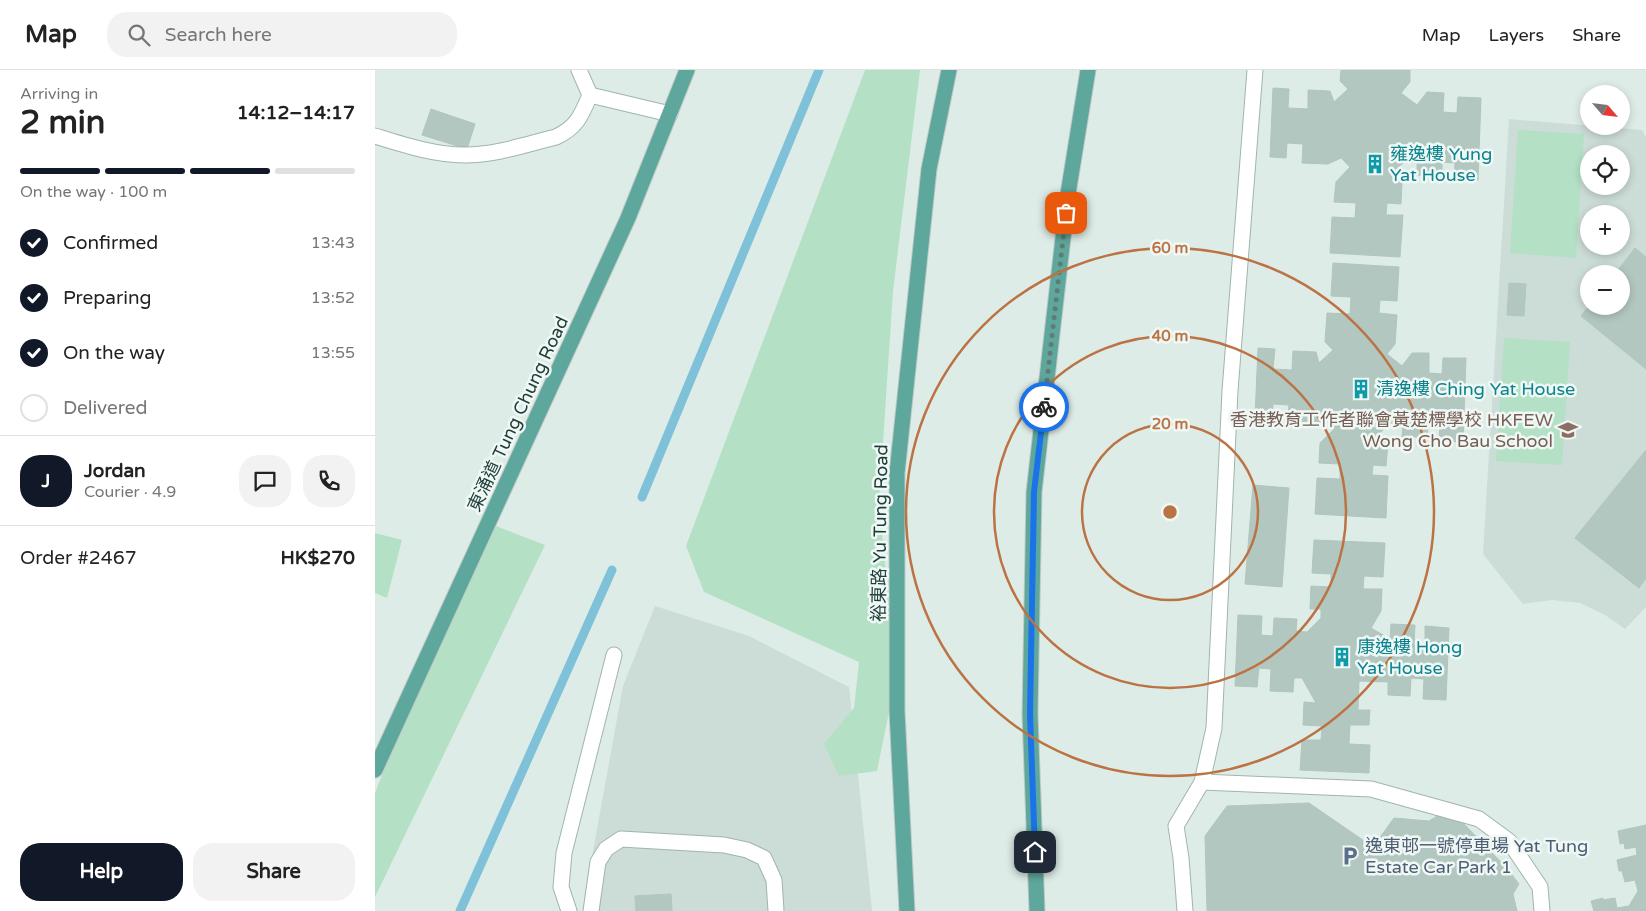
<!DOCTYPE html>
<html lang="en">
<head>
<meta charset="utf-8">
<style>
	body { margin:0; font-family:"Varela Round","Noto Sans TC",sans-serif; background:#f2f2f2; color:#222; height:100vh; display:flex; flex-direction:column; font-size:19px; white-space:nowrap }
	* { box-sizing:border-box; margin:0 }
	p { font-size:16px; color:#767676 }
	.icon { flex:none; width:28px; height:28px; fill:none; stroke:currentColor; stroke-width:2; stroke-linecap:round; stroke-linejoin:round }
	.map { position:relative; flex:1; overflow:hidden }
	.sheet { display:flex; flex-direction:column; background:#fff; width:375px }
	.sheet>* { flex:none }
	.needle { width:32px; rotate:118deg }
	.buttons { position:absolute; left:1205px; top:15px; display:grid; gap:10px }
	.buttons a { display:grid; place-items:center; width:50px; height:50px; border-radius:50%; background:#fff; box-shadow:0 2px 8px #0003; font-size:25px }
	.pin { position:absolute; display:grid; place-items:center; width:42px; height:42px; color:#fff; margin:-21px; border-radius:10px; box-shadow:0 2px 8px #0006 }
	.courier { position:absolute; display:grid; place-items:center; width:50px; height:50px; margin:-25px; border:4px solid #1a73e8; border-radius:50%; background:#fff; color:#222; box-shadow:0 1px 6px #0007 }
	.head em { font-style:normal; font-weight:700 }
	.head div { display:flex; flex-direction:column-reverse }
	.head { display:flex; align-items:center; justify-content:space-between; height:85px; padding:0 20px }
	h1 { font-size:32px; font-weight:700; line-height:38px }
	.bar { display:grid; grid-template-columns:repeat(4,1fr); gap:8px 5px; align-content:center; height:60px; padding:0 20px }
	.bar i { height:6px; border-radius:4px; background:#e0e0e0 }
	.bar .selected { background:#111827 }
	.bar p { grid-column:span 4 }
	.line { display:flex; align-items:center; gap:12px; padding:0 20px; border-top:1px solid #e0e0e0 }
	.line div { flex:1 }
	.round { display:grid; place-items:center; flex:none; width:52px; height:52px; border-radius:20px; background:#f2f2f2 }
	ol { padding:0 20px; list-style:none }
	li { display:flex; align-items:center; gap:15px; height:55px }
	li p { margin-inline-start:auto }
	li .icon { padding:5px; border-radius:50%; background:#111827; color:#fff; stroke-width:4 }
	li:last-child { color:#767676 }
	li i { width:28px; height:28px; border:2px solid #e0e0e0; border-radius:50% }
	.action { display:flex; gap:10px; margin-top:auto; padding:10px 20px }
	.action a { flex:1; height:58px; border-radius:20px; background:#111827; color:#fff; font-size:20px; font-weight:700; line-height:58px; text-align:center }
	.action a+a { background:#f2f2f2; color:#222 }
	header { display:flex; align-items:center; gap:30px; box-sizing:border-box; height:70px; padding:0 25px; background:#fff; border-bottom:1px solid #e0e0e0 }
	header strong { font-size:24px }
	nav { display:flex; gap:28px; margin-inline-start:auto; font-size:18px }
	.search { width:350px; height:45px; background:#f2f2f2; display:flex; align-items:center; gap:12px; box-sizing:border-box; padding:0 18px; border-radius:20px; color:#767676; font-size:19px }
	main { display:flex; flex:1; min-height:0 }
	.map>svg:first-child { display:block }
	.built { fill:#ccdcd6; fill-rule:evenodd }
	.green { fill:#b4e0c5 }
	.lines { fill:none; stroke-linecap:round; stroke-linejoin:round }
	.stream { stroke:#7fc1d8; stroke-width:9 }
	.building { fill:#b3c7c1; stroke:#b0c6bf }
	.minor-casing { stroke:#a1b4af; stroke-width:17 }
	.major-casing { stroke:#c0c9c7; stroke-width:17 }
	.minor { stroke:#fff; stroke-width:15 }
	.major { stroke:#5ea79c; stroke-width:15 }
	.done { stroke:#617a75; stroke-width:5; stroke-dasharray:0 9 }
	.route { stroke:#1a73e8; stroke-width:6 }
	.ring { fill:none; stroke:#bc7344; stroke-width:2.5 }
	.labels { text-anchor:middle; stroke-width:5; stroke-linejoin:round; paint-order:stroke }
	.culture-label { font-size:18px; fill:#0d838f; stroke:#eff8f5; text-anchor:start }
	.street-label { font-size:18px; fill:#1e3d38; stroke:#eff8f5 }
	.education-label { font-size:18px; fill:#785e54; stroke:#eff8f5; text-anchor:end }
	.service-label { font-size:18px; fill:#4e5e75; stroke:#eff8f5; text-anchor:start }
	.centre { fill:#bc7344; stroke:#eff8f5; stroke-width:2.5 }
	.ring-label { font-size:15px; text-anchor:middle; font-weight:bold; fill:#bc7344; stroke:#eff8f5; stroke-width:5; stroke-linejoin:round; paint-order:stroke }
</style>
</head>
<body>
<header>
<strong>Map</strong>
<div class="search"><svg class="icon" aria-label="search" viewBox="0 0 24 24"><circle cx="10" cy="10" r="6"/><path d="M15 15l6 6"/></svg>Search here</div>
<nav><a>Map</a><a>Layers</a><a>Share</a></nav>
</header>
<main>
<section class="sheet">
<div class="head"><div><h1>2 min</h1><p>Arriving in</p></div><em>14:12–14:17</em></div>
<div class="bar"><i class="selected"></i><i class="selected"></i><i class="selected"></i><i></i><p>On the way · 100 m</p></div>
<ol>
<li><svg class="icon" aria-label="check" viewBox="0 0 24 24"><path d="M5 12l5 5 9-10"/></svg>Confirmed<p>13:43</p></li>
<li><svg class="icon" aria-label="check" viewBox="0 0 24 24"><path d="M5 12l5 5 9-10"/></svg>Preparing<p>13:52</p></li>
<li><svg class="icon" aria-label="check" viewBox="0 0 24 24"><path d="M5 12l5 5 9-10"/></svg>On the way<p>13:55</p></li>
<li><i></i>Delivered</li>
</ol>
<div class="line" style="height:90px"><b class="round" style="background:#111827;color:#fff">J</b><div><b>Jordan</b><p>Courier · 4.9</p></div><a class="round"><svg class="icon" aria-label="chat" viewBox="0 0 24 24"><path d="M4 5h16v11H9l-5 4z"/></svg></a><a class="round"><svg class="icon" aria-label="phone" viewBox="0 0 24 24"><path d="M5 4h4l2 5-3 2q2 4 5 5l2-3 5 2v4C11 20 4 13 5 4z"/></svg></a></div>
<div class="line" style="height:65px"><div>Order #2467</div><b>HK$270</b></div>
<div class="action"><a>Help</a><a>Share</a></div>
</section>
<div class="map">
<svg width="1271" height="841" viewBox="0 0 1271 841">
	<rect width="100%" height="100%" fill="#deece7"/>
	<path class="built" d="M1134,49l133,11 4,7v470l-21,22 -20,-14 -25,-12 -28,-3 -29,4 -40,-50zM1214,84h32v32h-32zM1214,144h32v32h-32zM1214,204h32v32h-32z
		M280,536l94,30 100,51 23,224h-285l-2,-16 38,-209z"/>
	<path class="green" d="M490,0h55l-27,221 -14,212 10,101v108l-12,59 -38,5 -15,-32 30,-36 5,-46 -155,-70 -18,-46z
		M1143,60l66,4 -8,124 -66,-5z
		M1129,268l66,4 -8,123 -66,-4z
		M121,456l49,19 -170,352v-104l12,-31z
		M0,463l27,7 -15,58 -12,-5z"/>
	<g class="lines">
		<path class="stream" d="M267,427l177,-427
			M85,841l152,-341"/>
	</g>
	<path class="building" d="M966,0h69v12l-9,11 16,12 10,-13 17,1 -1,19 14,1 1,-16 23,1 -3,82h-24l1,-17 -13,-1v14l-25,-1v-12l-13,-1 -11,10 9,10 -1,22 -14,-1 -1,12h17l-3,42 -70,-4 2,-36 23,1 1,-15 -22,-1 2,-20 14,-15 -9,-9 -13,6 -26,-1 1,-19 -16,-1 -1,15 -16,-1 3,-69 16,1 -1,19 20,1v-19l22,1 4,11 14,-13 -8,-8z
		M56,39l44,15 -8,25 -45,-14z
		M1260,178l11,9v112l-65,-53 8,-10h32v-32h-6z
		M958,193l66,4 -2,34 -17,-1 -1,13 18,2 -2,29 -8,10 15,12 10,-13h17v20l13,1 1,-16h23l-3,84 -24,-1 1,-17h-12l-1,13h-25l1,-13 -13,-1 -11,11 9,9 -2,23 -13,-1 -1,10 16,1 -2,42 -71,-4 2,-36 23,1v-15l-21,-1 1,-20 15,-15 -9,-8 -12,6 -27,-2 2,-19 -16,-1 -1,15 -17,-1 3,-70 17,1 -2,20 19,1 1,-19 23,1 3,11 14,-13 -8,-8 2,-29 23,1 1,-17 -20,-1z
		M1134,213l17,1 -2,32 -17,-1z
		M1271,380v128l-7,10 -64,-50z
		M878,415l36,3 -7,99 -37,-3z
		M939,470l71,3 -2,34 -19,-1 -1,13h19l-1,22 -10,17 19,11 1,-15 24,1 -1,20h11v-19l24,2 -3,72 -23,-1 1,-20 -13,-1 -1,18 -22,-1v-13l-29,-1 -1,29h12l-1,15h-19l-1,19 21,1 -1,28 -69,-3 2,-30h19l1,-14 -19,-1 1,-23 12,1 -14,-25h-8l-1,14 -23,-1 1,-22 -12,-1 -2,19 -22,-1 3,-71 24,1 -1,19 12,1 1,-18 23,1 -1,12 11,1 14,-14v-9h-11l1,-23 20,1v-13l-19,-1z
		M934,733l64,44 21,-29 35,3 13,-8 18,7 45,46 14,18 -6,10 4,17h-310l-2,-75 22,-30z
		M1271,755v86h-52l-3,-10 12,-3v2l12,-2 2,10 12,-2 9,-15 -3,-11 -10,2 -3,-11h-3l-2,-11 20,-5 -1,-8 -11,2 -1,-6 -4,1 -2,-13z
		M296,824l1,17h-36l-1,-15z"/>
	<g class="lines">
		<defs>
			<path id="minor" d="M204,0l11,25 80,19
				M0,66c29,9 59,19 90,19 31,0 62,-11 91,-18 21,-10 25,-21 34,-42
				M827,712l169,7 108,30 30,22 31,46 2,24
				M194,841l-8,-24 3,-34 50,-198
				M216,841l7,-49 8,-13 15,-10 103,6 23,5 17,8 10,22 2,31
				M810,841l-4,-53 -5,-32 26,-44 12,-54 16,-337 25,-321"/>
			<path id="major" d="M0,700l253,-552 59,-148
				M532,841l-10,-200v-238l32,-304 20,-99
				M662,841l-7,-197 4,-222 34,-298 20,-124"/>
		</defs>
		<use href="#minor" class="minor-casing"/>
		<use href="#major" class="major-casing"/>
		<use href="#minor" class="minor"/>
		<use href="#major" class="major"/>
	</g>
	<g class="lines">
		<path class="done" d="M669,337l22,-194"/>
		<path class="route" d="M660,782l-5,-138 4,-222 10,-85"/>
	</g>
	<g class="ring">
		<circle cx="795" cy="442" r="88"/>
		<circle cx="795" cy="442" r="176"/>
		<circle cx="795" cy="442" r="264"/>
	</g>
	<defs>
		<symbol id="building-bare" viewBox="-9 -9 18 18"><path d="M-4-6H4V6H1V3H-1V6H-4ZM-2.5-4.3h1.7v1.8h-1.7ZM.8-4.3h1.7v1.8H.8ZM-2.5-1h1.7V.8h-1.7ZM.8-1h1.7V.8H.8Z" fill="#0f9aa8" stroke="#eff8f5" stroke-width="2.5" paint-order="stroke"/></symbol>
		<symbol id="school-bare" viewBox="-9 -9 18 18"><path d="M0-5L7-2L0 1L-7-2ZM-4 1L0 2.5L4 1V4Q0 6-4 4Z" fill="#8d6e63" stroke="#eff8f5" stroke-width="2.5" paint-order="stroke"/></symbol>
		<symbol id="parking-bare" viewBox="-9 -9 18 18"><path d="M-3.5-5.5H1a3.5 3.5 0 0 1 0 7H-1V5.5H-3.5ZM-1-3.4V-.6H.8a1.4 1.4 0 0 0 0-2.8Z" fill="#5c6f8a" stroke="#eff8f5" stroke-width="2.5" paint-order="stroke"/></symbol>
	</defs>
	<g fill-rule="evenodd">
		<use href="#building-bare" x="986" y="80" width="28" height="28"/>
		<use href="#building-bare" x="972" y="305" width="28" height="28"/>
		<use href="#school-bare" x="1179" y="346" width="28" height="28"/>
		<use href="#building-bare" x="953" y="573" width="28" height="28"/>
		<use href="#parking-bare" x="961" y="772" width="28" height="28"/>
	</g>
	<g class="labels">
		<g class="culture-label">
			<text x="1015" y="90">雍逸樓 Yung<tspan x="1015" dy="21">Yat House</tspan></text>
			<text x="1001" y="325">清逸樓 Ching Yat House</text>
			<text x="982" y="583">康逸樓 Hong<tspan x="982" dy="21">Yat House</tspan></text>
		</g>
		<g class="street-label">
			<text transform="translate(143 344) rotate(-65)" y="6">東涌道 Tung Chung Road</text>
			<text transform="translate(505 463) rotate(-89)" y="6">裕東路 Yu Tung Road</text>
		</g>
		<g class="education-label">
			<text x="1178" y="356">香港教育工作者聯會黃楚標學校 HKFEW<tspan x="1178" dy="21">Wong Cho Bau School</tspan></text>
		</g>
		<g class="service-label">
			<text x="990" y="782">逸東邨一號停車場 Yat Tung<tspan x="990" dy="21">Estate Car Park 1</tspan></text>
		</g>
	</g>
	<circle cx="795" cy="442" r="8" class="centre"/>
	<g class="ring-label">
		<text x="795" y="183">60 m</text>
		<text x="795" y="271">40 m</text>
		<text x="795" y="359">20 m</text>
	</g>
</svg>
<div class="buttons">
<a><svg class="needle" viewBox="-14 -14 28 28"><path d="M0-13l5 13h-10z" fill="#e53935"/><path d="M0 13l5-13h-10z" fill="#767676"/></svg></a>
<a><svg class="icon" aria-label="locate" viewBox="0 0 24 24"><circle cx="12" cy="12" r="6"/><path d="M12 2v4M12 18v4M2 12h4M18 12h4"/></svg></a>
<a>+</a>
<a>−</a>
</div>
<div class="pin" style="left:691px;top:143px;background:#ea580c"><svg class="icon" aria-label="bag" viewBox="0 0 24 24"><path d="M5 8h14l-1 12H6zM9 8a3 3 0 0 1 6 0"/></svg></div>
<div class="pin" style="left:660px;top:782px;background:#1f2937"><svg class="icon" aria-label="home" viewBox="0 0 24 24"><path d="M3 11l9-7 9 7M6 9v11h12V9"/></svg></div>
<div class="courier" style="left:669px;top:337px"><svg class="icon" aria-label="bike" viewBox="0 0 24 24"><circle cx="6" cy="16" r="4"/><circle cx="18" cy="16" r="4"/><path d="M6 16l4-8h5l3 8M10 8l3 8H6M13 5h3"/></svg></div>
</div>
</main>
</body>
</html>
